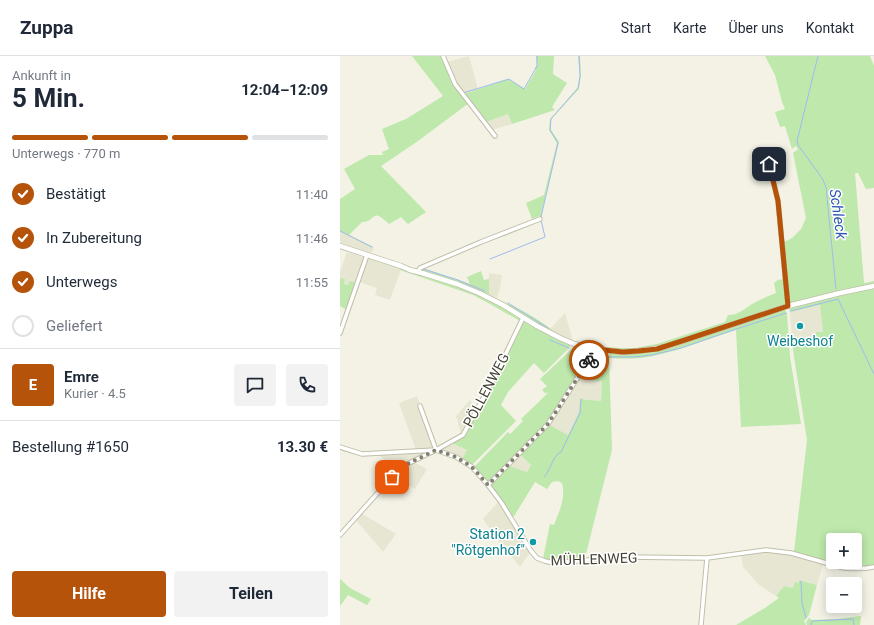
<!DOCTYPE html>
<html lang="de">
<head>
<meta charset="utf-8">
<style>
	body { margin:0; font-family:Roboto,sans-serif; background:#f2f2f3; color:#1f2937; height:100vh; display:flex; flex-direction:column; font-size:15px; white-space:nowrap }
	* { box-sizing:border-box; margin:0 }
	p { font-size:13px; color:#747a83 }
	.icon { flex:none; width:22px; height:22px; fill:none; stroke:currentColor; stroke-width:2; stroke-linecap:round; stroke-linejoin:round }
	.map { position:relative; flex:1; overflow:hidden }
	.sheet { display:flex; flex-direction:column; background:#fff; width:340px }
	.sheet>* { flex:none }
	.buttons { position:absolute; left:486px; top:477px; display:grid; gap:8px }
	.buttons a { display:grid; place-items:center; width:36px; height:36px; border-radius:4px; background:#fff; box-shadow:0 2px 10px #0003; font-size:20px }
	.pin { position:absolute; display:grid; place-items:center; width:34px; height:34px; color:#fff; margin:-17px; border-radius:8px; box-shadow:0 2px 6px #0006 }
	.courier { position:absolute; display:grid; place-items:center; width:40px; height:40px; margin:-20px; border:3px solid #b45309; border-radius:50%; background:#fff; color:#222; box-shadow:0 1px 5px #0007 }
	.overview em { font-style:normal; font-weight:700 }
	.overview div { display:flex; flex-direction:column-reverse }
	.overview { display:flex; align-items:center; justify-content:space-between; height:68px; padding:0 12px }
	h1 { font-size:26px; font-weight:700; line-height:30px }
	.bar { display:grid; grid-template-columns:repeat(4,1fr); gap:6px 4px; align-content:center; height:48px; padding:0 12px }
	.bar i { height:5px; border-radius:3px; background:#e0e1e3 }
	.bar .on { background:#b45309 }
	.bar p { grid-column:span 4 }
	.line { display:flex; align-items:center; gap:10px; padding:0 12px; border-top:1px solid #e0e1e3 }
	.line div { flex:1 }
	.round { display:grid; place-items:center; flex:none; width:42px; height:42px; border-radius:4px; background:#f2f2f3 }
	ol { padding:0 12px; list-style:none }
	li { display:flex; align-items:center; gap:12px; height:44px }
	li p { margin-inline-start:auto }
	li .icon { padding:4px; border-radius:50%; background:#b45309; color:#fff; stroke-width:4 }
	li:last-child { color:#747a83 }
	li i { width:22px; height:22px; border:2px solid #e0e1e3; border-radius:50% }
	.button { display:flex; gap:8px; margin-top:auto; padding:8px 12px }
	.button a { flex:1; height:46px; border-radius:4px; background:#b45309; color:#fff; font-size:16px; font-weight:700; line-height:46px; text-align:center }
	.button a+a { background:#f2f2f3; color:#1f2937 }
	header { display:flex; align-items:center; gap:24px; box-sizing:border-box; height:56px; padding:0 20px; background:#fff; border-bottom:1px solid #e0e1e3 }
	header strong { font-size:19px }
	nav { display:flex; gap:22px; margin-inline-start:auto; font-size:14px }
	main { display:flex; flex:1; min-height:0 }
	.map>svg:first-child { display:block }
	.residential { fill:#e7e6d3 }
	.green { fill:#bee8ac; fill-rule:evenodd }
	.lines { fill:none; stroke-linecap:round; stroke-linejoin:round }
	.stream { stroke:#9fbbf1; stroke-width:1 }
	.minor-casing { stroke:#c1bfaa; stroke-width:5.5 }
	.tertiary-casing { stroke:#c1bfaa; stroke-width:6 }
	.minor { stroke:#fff; stroke-width:3.5 }
	.tertiary { stroke:#fff; stroke-width:4.5 }
	.done { stroke:#828072; stroke-width:4; stroke-dasharray:0 7.2 }
	.route { stroke:#b45309; stroke-width:5 }
	.culture-dot { fill:#0f9aa8; stroke:#fff; stroke-width:1.5 }
	.labels { text-anchor:middle; stroke-width:3; stroke-linejoin:round; paint-order:stroke }
	.culture-label { font-size:14px; fill:#0d838f; stroke:#fff }
	.street-label { font-size:14px; fill:#454334; stroke:#fff }
	.water-label { font-size:15px; font-style:italic; fill:#2c58b3; stroke:#fff }
</style>
</head>
<body>
<header>
<strong>Zuppa</strong>
<nav><a>Start</a><a>Karte</a><a>Über uns</a><a>Kontakt</a></nav>
</header>
<main>
<section class="sheet">
<div class="overview"><div><h1>5 Min.</h1><p>Ankunft in</p></div><em>12:04–12:09</em></div>
<div class="bar"><i class="on"></i><i class="on"></i><i class="on"></i><i></i><p>Unterwegs · 770 m</p></div>
<ol>
<li><svg class="icon" aria-label="check" viewBox="0 0 24 24"><path d="M5 12l5 5 9-10"/></svg>Bestätigt<p>11:40</p></li>
<li><svg class="icon" aria-label="check" viewBox="0 0 24 24"><path d="M5 12l5 5 9-10"/></svg>In Zubereitung<p>11:46</p></li>
<li><svg class="icon" aria-label="check" viewBox="0 0 24 24"><path d="M5 12l5 5 9-10"/></svg>Unterwegs<p>11:55</p></li>
<li><i></i>Geliefert</li>
</ol>
<div class="line" style="height:72px"><b class="round" style="background:#b45309;color:#fff">E</b><div><b>Emre</b><p>Kurier · 4.5</p></div><a class="round"><svg class="icon" aria-label="chat" viewBox="0 0 24 24"><path d="M4 5h16v11H9l-5 4z"/></svg></a><a class="round"><svg class="icon" aria-label="phone" viewBox="0 0 24 24"><path d="M5 4h4l2 5-3 2q2 4 5 5l2-3 5 2v4C11 20 4 13 5 4z"/></svg></a></div>
<div class="line" style="height:52px"><div>Bestellung #1650</div><b>13.30 €</b></div>
<div class="button"><a>Hilfe</a><a>Teilen</a></div>
</section>
<div class="map">
<svg width="534" height="569" viewBox="0 0 534 569">
	<rect width="100%" height="100%" fill="#f3f2e5"/>
	<path class="residential" d="M129,0l9,33 -14,5 -8,-10 -9,-22z
		M168,58l4,10 -20,6 -6,-8z
		M444,104l1,3 -2,1 2,11 -11,2 -3,-13z
		M0,175l34,18 -3,4 -31,-10z
		M7,196l3,2v-1l16,5 -9,25 -9,2 -4,-1 1,-5 -5,-1v-6z
		M27,202l34,11 -11,31 -15,-5 2,-7 -18,-6z
		M149,217l13,2 -2,14 -3,9 -8,-3z
		M480,249l3,27 -7,2 1,4 -25,3 -2,-29z
		M225,257l8,28 -15,-6 -8,-6z
		M241,318l17,8 2,-2 2,1 -1,20 -21,-2 -1,13 -11,23 -19,-10z
		M77,340l3,9 -3,1 5,11h1l11,31 -1,1 -17,1 -17,-47z
		M130,344l6,8 -15,26 -5,-18z
		M112,387l15,7 -5,9 -23,-10z
		M86,397l-26,12 -4,4 -18,-15z
		M180,398l11,11 -4,7 -18,-6z
		M73,406l14,7 -12,20 -21,-13 8,-8z
		M159,445l31,51 -10,15 -24,-29 -13,-19z
		M21,457l35,21 -13,18 -28,-33z
		M426,495l19,2 38,11 -6,21 -17,-5 -1,3 -6,5 -9,-2 -8,10 -17,-11 -16,-18 -2,-12z"/>
	<path class="green" d="M72,0h30l12,29 15,18 -51,38 -37,25 45,46 -18,12 -7,-7 -12,7c-19,-18 -12,-2 -27,-2l-13,13 24,12 -1,1 -32,-17v-32l15,-10 -11,-20 25,-14h14l-1,-3 7,-3 -7,-20 24,-10 37,-23z
		M196,0h18l-1,18 14,9 -15,24 3,3 -43,14 -4,-10 -22,8 -22,-28 44,-15 17,10 11,-19 -1,-2 2,-3z
		M238,0h2l1,20 -2,13 -28,30v11l8,12 -18,73 1,2 -2,1 -1,-2 -7,3 -6,-16 18,-8 13,-52 -8,-13 1,-11 28,-31 2,-12z
		M425,0h105l4,10v122l-8,1 -8,-16h-3l9,110 10,-2v4l-81,18h-3l-6,-61 8,-4 9,-9 5,-11 -13,-65 5,-4 -2,-3 -4,3 -7,-23 -5,1 -5,-15 10,-3 -3,-7 -7,-27z
		M29,201l93,31 37,17 21,13v3l-32,-18 -15,-8 -73,-25v-1l-33,-11z
		M83,212l47,16 -3,-7 14,-6 3,9 5,-1v17c24,9 48,21 68,38h-2l-46,-26 -89,-37v-1z
		M0,222l5,1 -1,5 4,1 2,-4 7,2 -10,27 -7,-4z
		M444,223l2,24 -2,3 -117,38c-15,4 -31,7 -47,7 -19,-1 -39,-7 -58,-13l25,6 13,3 23,1h12l22,-4 68,-22 3,-7c10,0 15,-5 24,-11 7,-4 16,-8 24,-11l-2,-10 4,-3z
		M534,232v277c-27,6 -54,-6 -80,-13l13,-112 -13,-83 -2,-16 24,-3v-6h7l-3,-27 -30,7 -1,-3 41,-12zM493,484h22v22h-22z
		M444,253l1,1 2,4 3,43 11,67 -60,3 -5,-97c-28,9 -55,20 -83,26 -14,3 -29,3 -44,2l3,92 -27,108c-13,1 -31,5 -42,1l7,-35 4,1c5,-13 12,-27 8,-42l-4,-2 -6,1 -5,7 -12,-7 -21,34 -2,1 -22,-31 19,-20 18,6 4,-7 -11,-11 29,-29 19,10 11,-23 1,-13 21,2 1,-20 -2,-1 -2,2 -17,-8 14,-23 11,2 1,2 2,1 1,-3 44,-2z
		M185,265l24,14 22,9 -1,3 -26,26 -10,-10 -26,29 -7,13 15,16 -44,44 -10,-6 5,-9 -15,-7 12,-7 58,-114z
		M235,290l16,4v3l-43,70 -60,60 -14,-16 34,-35 2,2 13,-13 -2,-2 27,-26 -1,-1 -1,2 -4,-4 5,-4 -7,-7z
		M0,523l10,9 21,11 -4,6 -19,-10 -8,11z
		M459,524l18,5 -8,30 -5,6 2,4h-70l29,-17 14,-10 -3,-2 8,-10 9,2 2,-6 4,1z
		M521,560l-1,9h-53l-1,-3 3,-4 3,2 24,-1z"/>
	<g class="lines">
		<path class="stream" d="M478,0l-21,85 1,4 24,33 4,9 10,102
			M123,37l46,-14 15,10 13,-23v-10
			M201,161l17,-74 -8,-13 1,-11 27,-31 2,-12 -1,-20
			M0,175l32,16
			M150,203l55,-22 -4,-17
			M83,213l35,11 27,11
			M168,247l40,25
			M451,255l47,-12 36,75
			M210,284l19,8
			M233,293l17,5
			M254,298l13,2
			M270,301h25l17,-2 29,-7 55,-19 50,-16
			M204,421c7,-7 8,-21 17,-25l19,-39 1,-14
			M461,525l1,22 4,15
			M471,569l1,-4 41,-2 1,6"/>
		<defs>
			<path id="minor" d="M103,0l12,28 40,52
				M429,108l9,37 10,105
				M78,216l2,-4 61,-26 59,-23
				M0,277l27,-78
				M80,350l16,44
				M0,391l22,7 74,-4 20,7 16,10 16,18 13,17 30,49 6,7 8,3 8,2 72,-6 82,1 59,-8 25,3 53,15c11,1 20,1 30,-1
				M148,429l60,-61 39,-61 8,-14
				M0,479l61,-68 35,-17 27,-15 31,-57 29,-60
				M361,569l6,-67"/>
			<path id="tertiary" d="M0,190l61,20 9,4 12,3 35,11 22,9 24,12 34,21 23,12 14,6 21,5 28,3 15,-1 27,-4 123,-41 52,-13 34,-7"/>
		</defs>
		<use href="#minor" class="minor-casing"/>
		<use href="#tertiary" class="tertiary-casing"/>
		<use href="#minor" class="minor"/>
		<use href="#tertiary" class="tertiary"/>
	</g>
	<g class="lines">
		<path class="done" d="M52,421l9,-10 35,-17 20,7 16,10 16,18 60,-61 41,-64"/>
		<path class="route" d="M249,304l5,-11 29,3 15,-1 19,-2 28,-9 103,-34 -10,-105 -9,-37"/>
	</g>
	<g class="culture-dot">
		<circle cx="460" cy="270" r="4"/>
		<circle cx="193" cy="486" r="4"/>
	</g>
	<g class="labels">
		<g class="culture-label">
			<text x="460" y="290">Weibeshof</text>
			<text x="185" y="483" text-anchor="end">Station 2<tspan x="185" dy="16">"Rötgenhof"</tspan></text>
		</g>
		<g class="street-label">
			<text transform="translate(146 334) rotate(-62)" y="5">PÖLLENWEG</text>
			<text transform="translate(254 503) rotate(-2)" y="5">MÜHLENWEG</text>
		</g>
		<g class="water-label">
			<text transform="translate(498 158) rotate(82)" y="5">Schleck</text>
		</g>
	</g>
</svg>
<div class="buttons">
<a>+</a>
<a>−</a>
</div>
<div class="pin" style="left:52px;top:421px;background:#ea580c"><svg class="icon" aria-label="bag" viewBox="0 0 24 24"><path d="M5 8h14l-1 12H6zM9 8a3 3 0 0 1 6 0"/></svg></div>
<div class="pin" style="left:429px;top:108px;background:#1f2937"><svg class="icon" aria-label="home" viewBox="0 0 24 24"><path d="M3 11l9-7 9 7M6 9v11h12V9"/></svg></div>
<div class="courier" style="left:249px;top:304px"><svg class="icon" aria-label="bike" viewBox="0 0 24 24"><circle cx="6" cy="16" r="4"/><circle cx="18" cy="16" r="4"/><path d="M6 16l4-8h5l3 8M10 8l3 8H6M13 5h3"/></svg></div>
</div>
</main>
</body>
</html>
